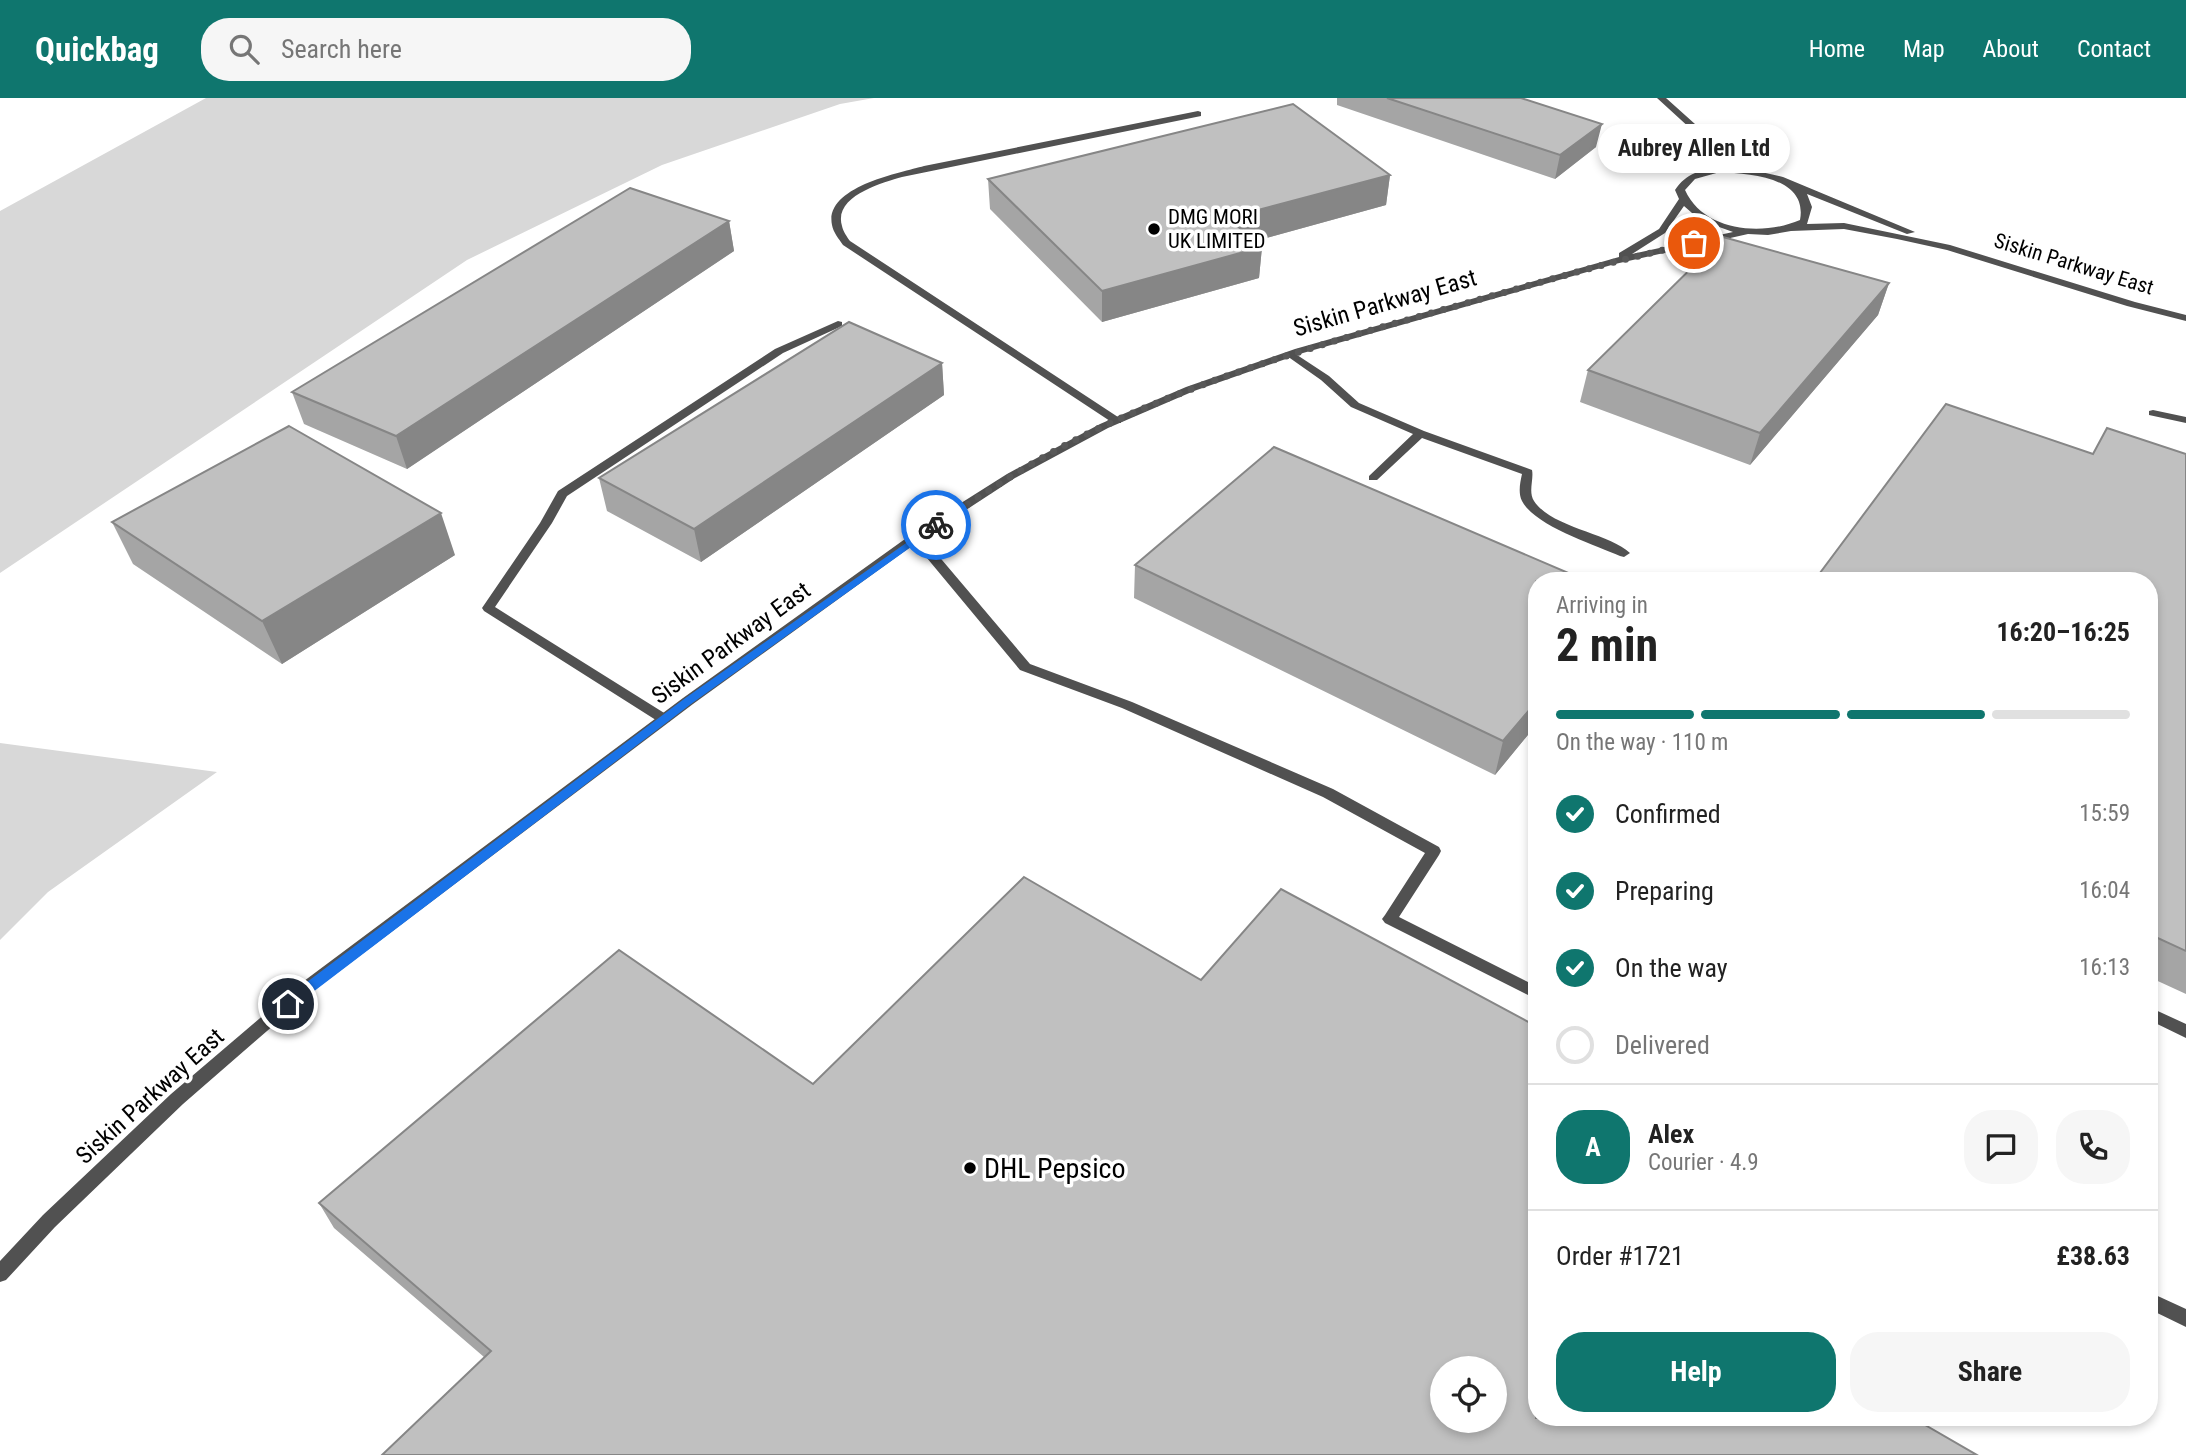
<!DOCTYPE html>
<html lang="en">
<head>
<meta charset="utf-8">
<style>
	body { margin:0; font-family:"Roboto Condensed",sans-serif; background:#f6f6f6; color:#222; height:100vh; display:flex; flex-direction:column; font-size:26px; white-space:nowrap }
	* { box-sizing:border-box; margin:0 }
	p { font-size:23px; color:#767676 }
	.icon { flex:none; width:38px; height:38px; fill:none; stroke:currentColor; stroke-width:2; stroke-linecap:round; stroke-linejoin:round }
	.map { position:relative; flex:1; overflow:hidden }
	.side { position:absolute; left:1528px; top:474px; width:630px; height:854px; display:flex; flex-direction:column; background:#fff; border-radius:28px; box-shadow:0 4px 10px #0003 }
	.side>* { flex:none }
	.buttons { position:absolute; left:1430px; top:1258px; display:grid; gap:14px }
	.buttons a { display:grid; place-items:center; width:77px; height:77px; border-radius:50%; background:#fff; box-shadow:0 4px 10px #0003; font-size:35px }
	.pin { position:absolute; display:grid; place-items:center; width:60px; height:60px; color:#fff; margin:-30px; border:4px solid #fff; border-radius:50%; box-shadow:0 2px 7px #0007 }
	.courier { position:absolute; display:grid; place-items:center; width:70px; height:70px; margin:-35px; border:5px solid #1a73e8; border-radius:50%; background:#fff; color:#222; box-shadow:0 2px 9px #0007 }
	.bubble { position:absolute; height:49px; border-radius:24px; background:#fff; box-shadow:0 4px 10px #0003; font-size:23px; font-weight:700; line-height:49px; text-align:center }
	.summary em { font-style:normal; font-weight:700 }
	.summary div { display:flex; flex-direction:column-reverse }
	.summary { display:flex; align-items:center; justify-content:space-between; height:119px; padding:0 28px }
	h1 { font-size:46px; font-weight:700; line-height:52px }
	.bar { display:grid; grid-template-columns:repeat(4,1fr); gap:10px 7px; align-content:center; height:84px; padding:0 28px }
	.bar i { height:9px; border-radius:5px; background:#e0e0e0 }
	.bar .on { background:#0f766e }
	.bar p { grid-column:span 4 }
	.line { display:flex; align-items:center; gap:18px; padding:0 28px; border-top:2px solid #e0e0e0 }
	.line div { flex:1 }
	.round { display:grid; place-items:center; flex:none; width:74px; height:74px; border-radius:28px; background:#f6f6f6 }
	ol { padding:0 28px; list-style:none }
	li { display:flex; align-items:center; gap:21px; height:77px }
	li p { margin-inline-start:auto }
	li .icon { padding:7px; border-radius:50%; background:#0f766e; color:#fff; stroke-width:4 }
	li:last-child { color:#767676 }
	li i { width:38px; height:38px; border:4px solid #e0e0e0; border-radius:50% }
	.cta { display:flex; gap:14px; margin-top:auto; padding:14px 28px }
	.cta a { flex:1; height:80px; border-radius:28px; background:#0f766e; color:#fff; font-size:28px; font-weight:700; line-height:80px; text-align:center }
	.cta a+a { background:#f6f6f6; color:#222 }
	header { display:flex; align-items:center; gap:42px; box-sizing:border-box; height:98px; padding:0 35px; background:#0f766e; color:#fff }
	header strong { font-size:33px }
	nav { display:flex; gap:38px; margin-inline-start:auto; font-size:24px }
	.search { width:490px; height:63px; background:#f6f6f6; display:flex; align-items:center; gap:18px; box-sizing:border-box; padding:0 24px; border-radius:28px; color:#767676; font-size:26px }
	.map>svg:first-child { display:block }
	.green { fill:#d8d8d8 }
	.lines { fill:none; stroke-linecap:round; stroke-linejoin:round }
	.service { fill:#515151; fill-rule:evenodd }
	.tertiary { fill:#515151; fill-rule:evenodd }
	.wall { fill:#a5a5a5 }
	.shaded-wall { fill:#868686 }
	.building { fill:#c0c0c0; stroke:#868686; stroke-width:2; fill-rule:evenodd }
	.route { fill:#1a73e8 }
	.done { stroke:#595959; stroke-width:7; stroke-dasharray:0 12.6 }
	.poi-dot { fill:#000; stroke:#fff; stroke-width:2.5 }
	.labels { text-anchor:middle; stroke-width:7; stroke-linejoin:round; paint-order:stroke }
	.far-poi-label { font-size:21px; fill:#000; stroke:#fff; text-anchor:start }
	.far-street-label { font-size:21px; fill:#000; stroke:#fff }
	.street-label { font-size:24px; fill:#000; stroke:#fff }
	.near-poi-label { font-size:28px; fill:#000; stroke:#fff; text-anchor:start }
</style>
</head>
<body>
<header>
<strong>Quickbag</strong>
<div class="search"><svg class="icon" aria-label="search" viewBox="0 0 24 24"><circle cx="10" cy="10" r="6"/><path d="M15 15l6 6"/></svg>Search here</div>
<nav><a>Home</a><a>Map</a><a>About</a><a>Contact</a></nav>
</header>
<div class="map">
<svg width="2186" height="1357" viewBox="0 0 2186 1357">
	<rect width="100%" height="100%" fill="#fff"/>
	<path class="green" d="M206,0h668l-34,6 -178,61 -195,95 -467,313v-362z
		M0,645l217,29 -169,120 -48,48z"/>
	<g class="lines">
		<path class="service" d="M1657,0h9l78,70v4h-6z
			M1198,13l3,1v4l-299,61c-20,6 -69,19 -60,49 1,5 5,11 8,15l271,178v4h-8l-270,-178c-4,-6 -10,-13 -11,-20 -8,-38 67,-52 92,-59z
			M838,223l4,1v4l-59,27 -216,143 -15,27 -57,84 174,109 2,3 -2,3h-10l-175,-111 -2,-3 58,-85 18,-32 217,-142z
			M1291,253l38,25 30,27 65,28 108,39c2,9 -4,22 2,31 18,27 75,32 96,52l-6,4 -4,-1c-25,-11 -85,-30 -98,-55 -4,-8 -2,-18 0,-27l-100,-36 -45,42h-8v-4l44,-42 -62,-27 -30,-27 -34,-24 -1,-2z
			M2153,312l33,7v6l-37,-8v-4z
			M916,435l4,1 110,130 102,38 201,87 106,58 2,4 -2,4 -40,62 137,69v13l-151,-76 -3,-4 3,-4 40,-62 -102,-56 -201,-89 -102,-38 -108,-130 -2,-3z
			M2149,909l37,17v14l-37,-18z
			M2149,1194l37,17v18l-37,-18z"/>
		<path class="tertiary" d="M1720,68l28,3 35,8 132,55 -8,2 -100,-40 5,13 -5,17 37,-1 106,22 185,57 51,13v6l-59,-15 -180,-56 -50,-11 -53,-10 -53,2 -23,4 -20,-1 -133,30 -312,89 -109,38 -86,37 -93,50 -95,62 -227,164 -381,288 -129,112 -128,123 -49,53 -6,2v-21l43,-46 128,-121 129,-110 383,-286 229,-164 95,-60 93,-50 86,-37 109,-38 324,-92v-4l40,-24 20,-30 -4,-9c11,-17 26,-20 45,-24zM1720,74c31,2 88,5 80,48 -37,16 -96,12 -115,-30l10,-11zM1684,108l16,14 33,12 -101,22 33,-21z"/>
	</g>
	<path class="wall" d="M1337,0h184l75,49 -41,32 -218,-74z
		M1390,77l-4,30 -131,36 7,6 -3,31 -157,44 -112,-113 -2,-30z
		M729,123l5,30 -327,218 -103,-45 -12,-32z
		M1889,185l-11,32 -128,150 -170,-63 8,-32z
		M942,265l2,32 -243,167 -94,-51 -8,-33z
		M2093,356h93v540l-37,-17v-396z
		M112,424l343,33 -173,109 -149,-100z
		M1135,467l401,160 -41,50 -361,-177z
		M813,986l723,334 -1052,-61 -150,-129 -15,-25z"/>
	<path class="shaded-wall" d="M1602,26l-6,23 -41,32 5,-24z
		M1390,77l-4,30 -159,44 1,-31z
		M729,123l5,30 -327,218 -11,-33z
		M1262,149l-3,31 -157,44v-31z
		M1889,185l-11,32 -128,150 10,-32z
		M942,265l2,32 -243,167 -7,-33z
		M441,415l14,42 -173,109 -20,-43z
		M1536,604v23l-41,50 8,-34z"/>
	<path class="building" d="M1387,0h134l81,26 -42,31z
		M1293,6l97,71 -162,43 34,29 -160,44 -114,-112z
		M630,90l99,33 -333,215 -104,-44z
		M1723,139l166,46 -129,150 -172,-63z
		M849,224l93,41 -248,166 -95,-51z
		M1946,306l147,50 14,-26 79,26v497l-37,-17v-353h-335z
		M289,328l152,87 -179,108 -150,-99z
		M1274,349l313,134h-51v121l-33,39 -368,-176z
		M1024,779l177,103 80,-91 255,137v392h377l64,37h-1595l109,-104 -172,-148 300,-253 194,134zM1442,1270h52v53h-52z"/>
	<path class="route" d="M936,424l3,1v4l-248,177 -399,304h-9v-8l401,-301z"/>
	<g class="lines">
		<path class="done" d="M936,427c54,-36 109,-72 168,-99 111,-52 228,-85 345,-118 82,-23 162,-47 245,-65"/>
	</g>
	<g class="poi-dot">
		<circle cx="1154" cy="131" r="7"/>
		<circle cx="970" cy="1070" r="7"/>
	</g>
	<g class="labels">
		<g class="far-poi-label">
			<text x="1168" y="126">DMG MORI<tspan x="1168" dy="24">UK LIMITED</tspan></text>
		</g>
		<g class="far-street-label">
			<text transform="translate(2074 166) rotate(17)" y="7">Siskin Parkway East</text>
		</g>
		<g class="street-label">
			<text transform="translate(1385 205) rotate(-16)" y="8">Siskin Parkway East</text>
			<text transform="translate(731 545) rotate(-36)" y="8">Siskin Parkway East</text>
			<text transform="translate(150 998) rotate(-42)" y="8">Siskin Parkway East</text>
		</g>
		<g class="near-poi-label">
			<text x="984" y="1080">DHL Pepsico</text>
		</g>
	</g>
</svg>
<div class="buttons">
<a><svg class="icon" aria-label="locate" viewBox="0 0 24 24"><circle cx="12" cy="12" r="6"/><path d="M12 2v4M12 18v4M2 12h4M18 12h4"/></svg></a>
</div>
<div class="pin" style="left:1694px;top:145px;background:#ea580c"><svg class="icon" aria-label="bag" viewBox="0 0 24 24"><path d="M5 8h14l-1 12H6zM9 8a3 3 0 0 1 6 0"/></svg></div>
<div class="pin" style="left:288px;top:906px;background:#1f2937"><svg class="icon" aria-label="home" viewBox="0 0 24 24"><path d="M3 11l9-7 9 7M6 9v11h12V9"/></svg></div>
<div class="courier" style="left:936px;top:427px"><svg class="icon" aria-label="bike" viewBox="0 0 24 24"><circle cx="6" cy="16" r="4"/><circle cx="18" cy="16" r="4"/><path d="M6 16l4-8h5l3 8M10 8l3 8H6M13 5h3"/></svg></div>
<div class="bubble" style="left:1598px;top:26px;width:192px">Aubrey Allen Ltd</div>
<section class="side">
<div class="summary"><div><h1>2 min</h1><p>Arriving in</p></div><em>16:20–16:25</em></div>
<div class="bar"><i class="on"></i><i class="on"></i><i class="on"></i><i></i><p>On the way · 110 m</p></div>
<ol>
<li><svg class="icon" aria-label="check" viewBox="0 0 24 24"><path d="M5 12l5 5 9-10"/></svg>Confirmed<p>15:59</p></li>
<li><svg class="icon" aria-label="check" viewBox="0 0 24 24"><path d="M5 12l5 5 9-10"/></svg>Preparing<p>16:04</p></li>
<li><svg class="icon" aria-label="check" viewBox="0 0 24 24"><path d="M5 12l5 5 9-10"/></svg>On the way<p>16:13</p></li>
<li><i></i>Delivered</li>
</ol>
<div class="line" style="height:126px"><b class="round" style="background:#0f766e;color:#fff">A</b><div><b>Alex</b><p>Courier · 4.9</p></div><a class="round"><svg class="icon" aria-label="chat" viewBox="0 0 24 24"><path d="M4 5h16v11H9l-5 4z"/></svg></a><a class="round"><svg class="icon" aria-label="phone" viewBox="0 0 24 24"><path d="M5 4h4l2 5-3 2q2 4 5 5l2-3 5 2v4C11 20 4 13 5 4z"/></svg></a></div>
<div class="line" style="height:91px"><div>Order #1721</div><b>£38.63</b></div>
<div class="cta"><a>Help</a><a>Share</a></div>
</section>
</div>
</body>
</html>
